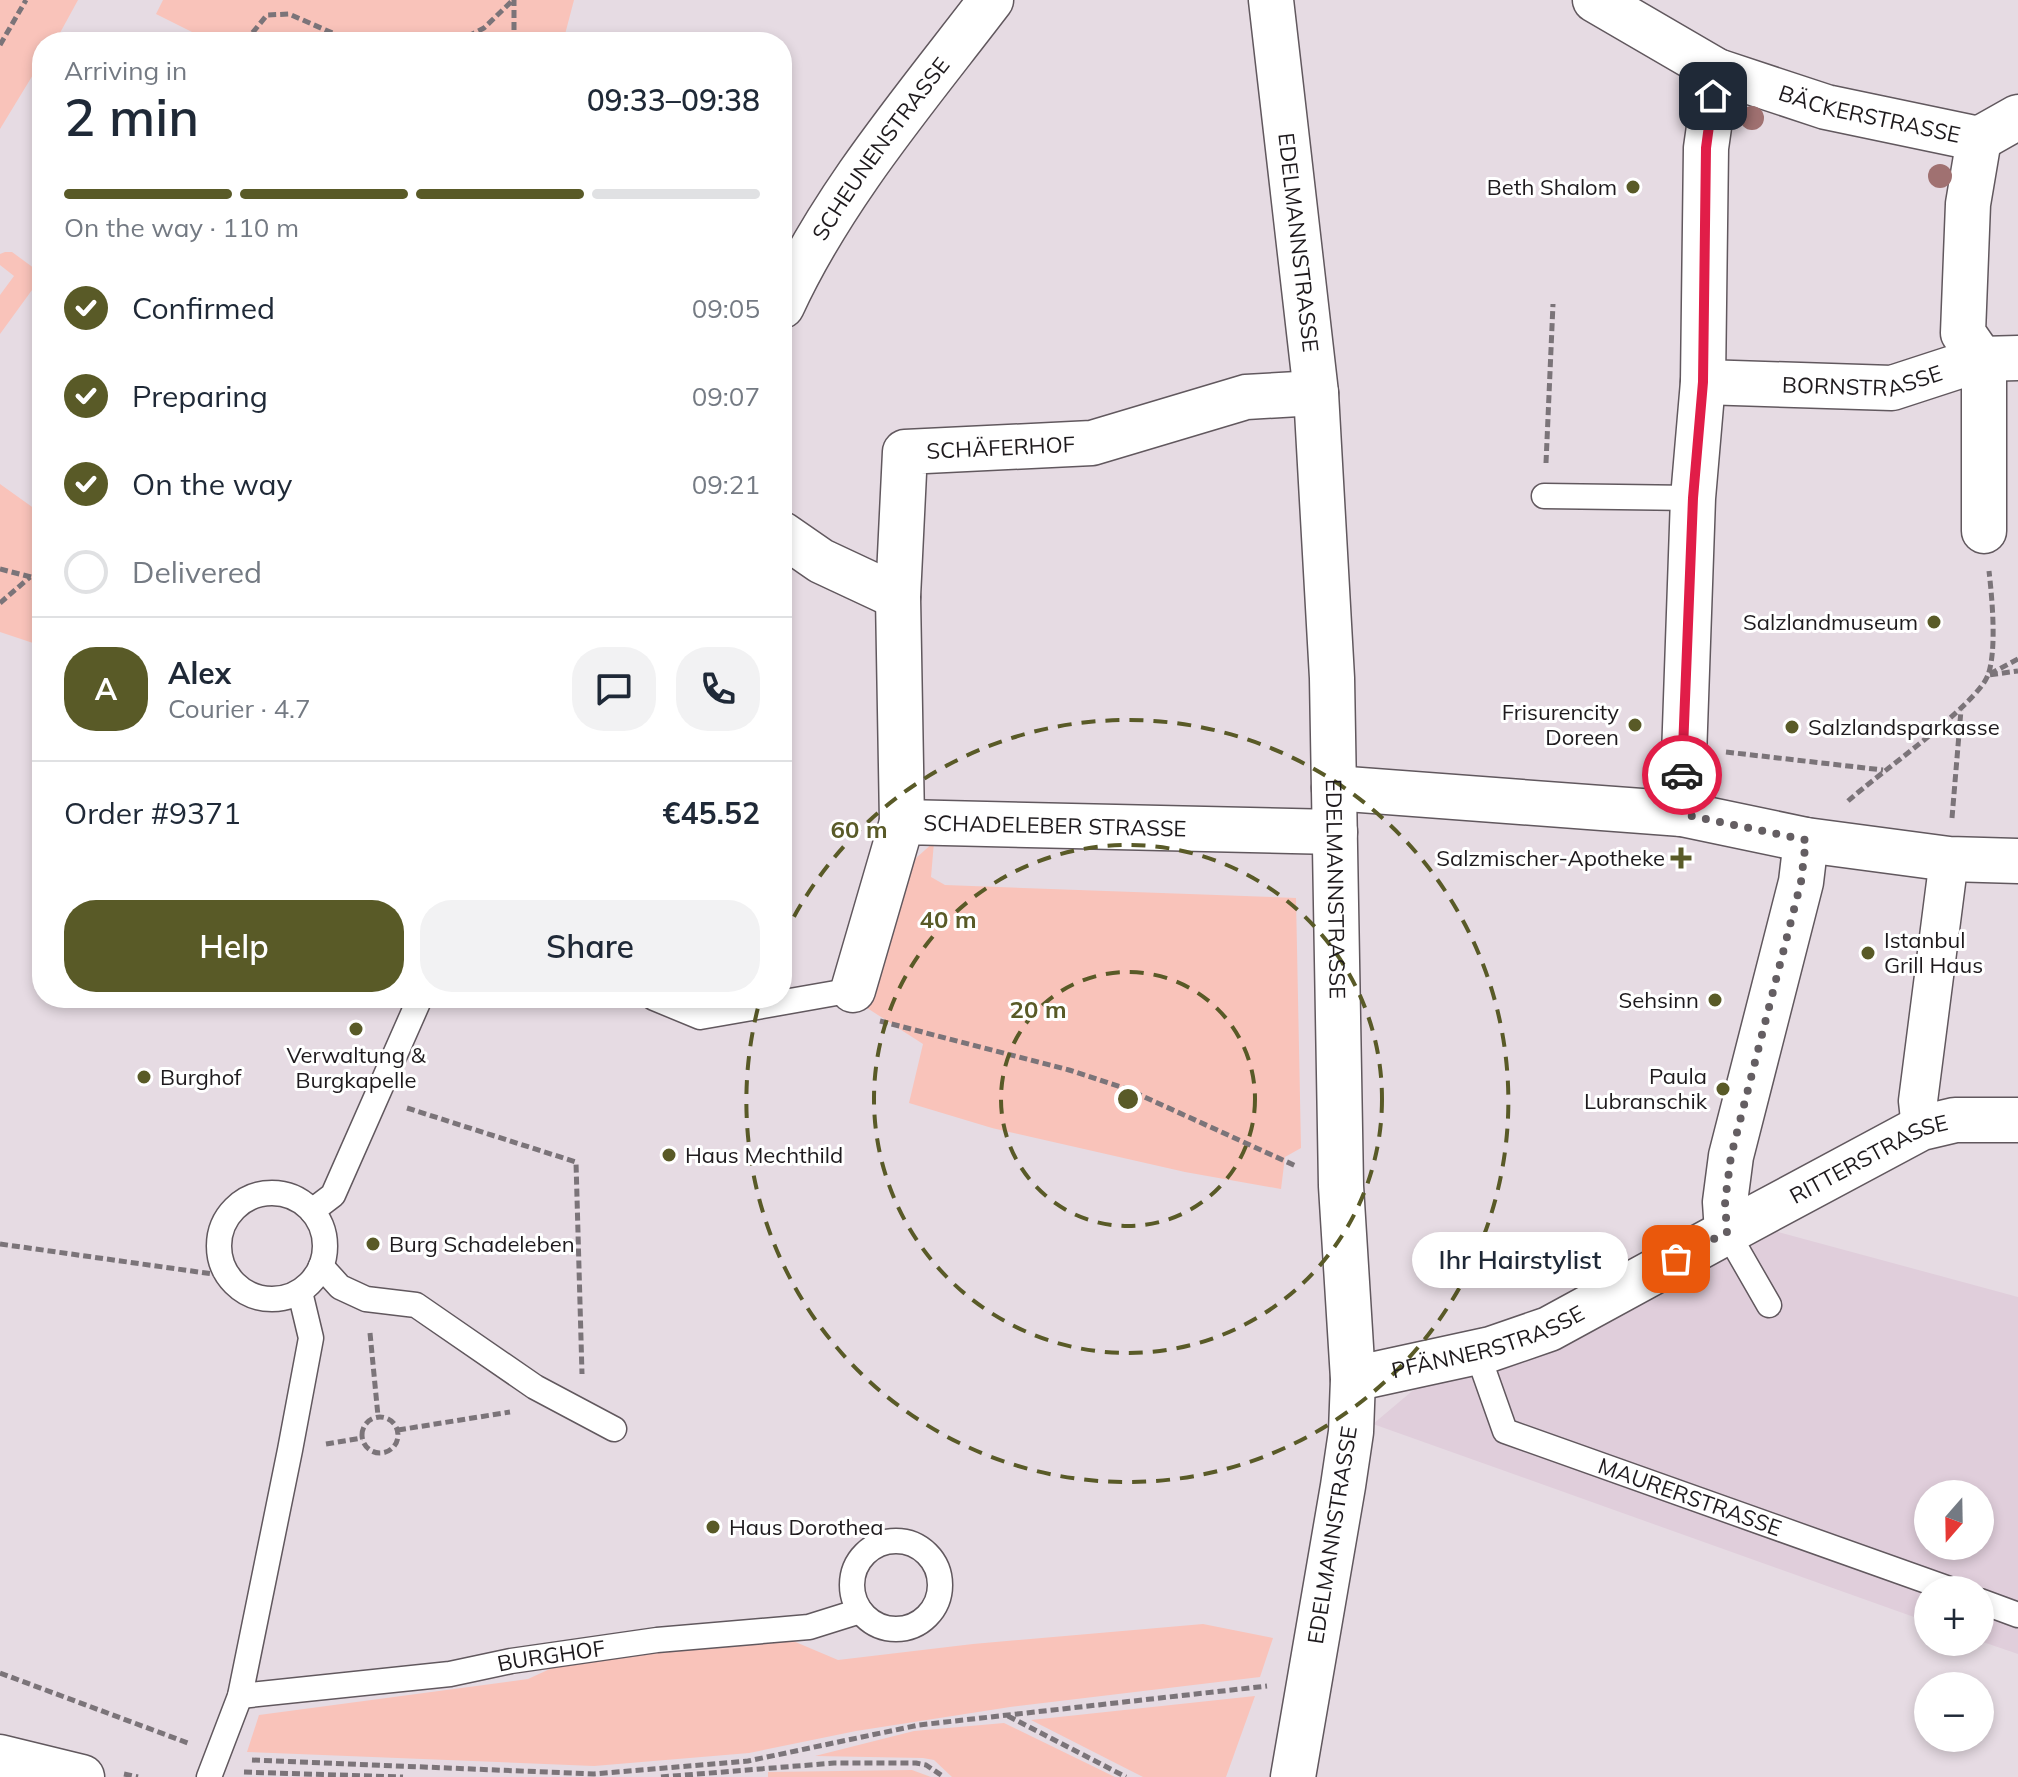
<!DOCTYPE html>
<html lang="en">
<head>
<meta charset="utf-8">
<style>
	body { margin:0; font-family:Mulish,sans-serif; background:#f2f2f3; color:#1f2937; height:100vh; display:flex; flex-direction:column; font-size:30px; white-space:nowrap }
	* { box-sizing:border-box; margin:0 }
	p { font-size:26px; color:#747a83 }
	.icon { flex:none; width:44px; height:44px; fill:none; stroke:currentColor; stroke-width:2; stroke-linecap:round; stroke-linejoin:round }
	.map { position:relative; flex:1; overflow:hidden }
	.details { position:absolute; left:32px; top:32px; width:760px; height:976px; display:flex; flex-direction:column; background:#fff; border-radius:32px; box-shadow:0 4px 12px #0003 }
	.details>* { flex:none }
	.needle { width:52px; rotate:200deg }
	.tools { position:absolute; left:1914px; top:1480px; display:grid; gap:16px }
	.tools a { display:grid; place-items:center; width:80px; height:80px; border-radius:50%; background:#fff; box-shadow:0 4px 12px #0003; font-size:40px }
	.pin { position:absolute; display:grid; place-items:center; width:68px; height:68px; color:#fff; margin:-34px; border-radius:16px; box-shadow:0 4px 12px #0006 }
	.courier { position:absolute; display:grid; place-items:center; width:80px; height:80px; margin:-40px; border:6px solid #e11d48; border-radius:50%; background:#fff; color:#222; box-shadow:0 2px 10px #0007 }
	.bubble { position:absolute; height:56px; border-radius:28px; background:#fff; box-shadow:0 4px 12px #0003; font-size:26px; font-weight:600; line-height:56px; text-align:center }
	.summary em { font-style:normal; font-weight:600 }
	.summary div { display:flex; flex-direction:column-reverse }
	.summary { display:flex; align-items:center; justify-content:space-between; height:136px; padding:0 32px }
	h1 { font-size:52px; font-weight:600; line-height:60px }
	.bar { display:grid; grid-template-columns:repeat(4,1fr); gap:12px 8px; align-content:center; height:96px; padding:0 32px }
	.bar i { height:10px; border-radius:6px; background:#e0e1e3 }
	.bar .current { background:#595a27 }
	.bar p { grid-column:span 4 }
	.line { display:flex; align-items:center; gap:20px; padding:0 32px; border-top:2px solid #e0e1e3 }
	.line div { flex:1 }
	.round { display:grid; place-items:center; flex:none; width:84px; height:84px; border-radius:32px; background:#f2f2f3 }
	ol { padding:0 32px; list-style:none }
	li { display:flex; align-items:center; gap:24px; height:88px }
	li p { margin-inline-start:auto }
	li .icon { padding:8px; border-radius:50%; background:#595a27; color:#fff; stroke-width:4 }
	li:last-child { color:#747a83 }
	li i { width:44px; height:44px; border:4px solid #e0e1e3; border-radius:50% }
	.cta { display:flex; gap:16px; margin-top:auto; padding:16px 32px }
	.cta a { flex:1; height:92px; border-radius:32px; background:#595a27; color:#fff; font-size:32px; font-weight:600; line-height:92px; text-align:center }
	.cta a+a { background:#f2f2f3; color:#1f2937 }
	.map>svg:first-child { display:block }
	.built { fill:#e0cedb; fill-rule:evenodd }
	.green { fill:#f9c3ba }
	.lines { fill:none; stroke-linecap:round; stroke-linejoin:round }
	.service-casing { stroke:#61585e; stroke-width:27 }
	.pedestrian-casing { stroke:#61585e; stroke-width:41 }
	.minor-casing { stroke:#61585e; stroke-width:47 }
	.secondary-casing { stroke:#61585e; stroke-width:47 }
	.path { stroke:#7b7479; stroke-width:5; stroke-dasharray:8 4; stroke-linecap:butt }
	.service { stroke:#fff; stroke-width:24 }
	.pedestrian { stroke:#fff; stroke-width:38 }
	.minor { stroke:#fff; stroke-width:44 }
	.secondary { stroke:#fff; stroke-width:44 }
	.tree { fill:#a07171 }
	.done { stroke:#645e62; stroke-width:8; stroke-dasharray:0 14.4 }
	.route { stroke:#e11d48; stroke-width:10 }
	.ring { fill:none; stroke:#595a27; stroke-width:4; stroke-dasharray:14 10 }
	.poi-dot { fill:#595a27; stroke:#fff; stroke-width:3 }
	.labels { text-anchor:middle; stroke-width:6; stroke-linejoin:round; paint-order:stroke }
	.street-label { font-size:22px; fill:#1e1a1d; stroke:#fff }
	.poi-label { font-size:22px; fill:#1e1a1d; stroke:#fff; text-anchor:end }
	.centre { fill:#595a27; stroke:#fff; stroke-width:4 }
	.ring-label { font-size:24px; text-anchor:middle; font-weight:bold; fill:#595a27; stroke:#fff; stroke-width:6; stroke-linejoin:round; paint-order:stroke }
</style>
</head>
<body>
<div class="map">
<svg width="2018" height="1777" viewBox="0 0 2018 1777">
	<rect width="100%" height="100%" fill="#e6dbe3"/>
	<path class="built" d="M1760,1227l258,70v357l-38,-13v-51h-52v32l-555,-198 63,-53zM1928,1494h52v52h-52z"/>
	<path class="green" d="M0,0h78l-23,42h-13v18l-42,69z
		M163,0h411l-11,42h-351l-56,-28z
		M5,252h7l30,22v23l-10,-7 -32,44v-39l14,-19 -14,-11v-11z
		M0,484l42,30v132l-42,-14z
		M934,842l-3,35 14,8 351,13 5,250 -16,9 -4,32 -96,-17 -193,-44 -83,-25 14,-59 -59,-38 52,-148z
		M1203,1624l70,14 -13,39 -250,30 -154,24 -107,22 -155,13 -347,-14 12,-37 269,-36 35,-16 223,-25 52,22 135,-16z
		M1255,1696l-29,81h-83l-112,-57z
		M1004,1723l111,54h-163l-18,-17 -11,-2 -108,-2 99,-25z
		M912,1770l19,7h-163v-5z"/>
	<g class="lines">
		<defs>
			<g id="service">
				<path d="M1544,496l149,2"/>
				<path d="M654,998l46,19 153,-27"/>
				<circle cx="272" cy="1246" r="53"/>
				<path d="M312,1211l21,-16 87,-197"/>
				<path d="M1727,1232l42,73"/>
				<path d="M321,1266l19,21 26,12 50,6 119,82 79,42"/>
				<path id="s1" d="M1477,1352l28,79 447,159"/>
				<circle cx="896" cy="1585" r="44"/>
				<path d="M1980,1601l38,14"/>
				<path id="s2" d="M240,1696l210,-22 61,-13 146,-21 152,-13 51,-16"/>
				<path d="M209,1777l31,-81 50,-246 21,-112 -11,-46"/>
			</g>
			<path id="pedestrian" d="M1921,1128l-3,-27 31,-242"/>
			<g id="minor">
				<path id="s3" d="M1271,0l45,393 16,285 9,508 12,193 -2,53 -8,54 -50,291"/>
				<path id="s4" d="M1595,0l122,71 109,36 153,32 39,-22"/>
				<path d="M1979,139l-11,65 -5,129 18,26 3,21v151"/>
				<path id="s5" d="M782,306c51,-111 135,-209 209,-306"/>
				<path id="s6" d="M1703,382l189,6 89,-29 37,-1"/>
				<path d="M782,534l39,27 77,36"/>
				<path d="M1334,788l348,26 124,26 143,19 69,2"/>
				<path d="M1682,814l11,-316 10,-116 3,-234 11,-77"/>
				<path id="s7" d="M902,822l-4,-225 7,-145 187,-9 154,-46 70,-4"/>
				<path id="s8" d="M853,990l49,-168 433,10"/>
				<path id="s9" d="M1727,1232l194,-104 34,-8h63"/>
				<path id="s10" d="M1353,1379l138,-30 58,-20 178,-97 -2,-30 6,-46 70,-274 5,-42"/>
			</g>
			<path id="secondary" d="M0,1757l82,20"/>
		</defs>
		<use href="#service" class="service-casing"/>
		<use href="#pedestrian" class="pedestrian-casing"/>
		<use href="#minor" class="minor-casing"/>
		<use href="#secondary" class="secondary-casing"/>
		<path class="path" d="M245,42l22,-27 22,-1 64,28
			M457,42l27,-14 29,-28
			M514,42v-42
			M0,45l26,-45
			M1546,463l7,-159
			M0,569l31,8 11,-2
			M0,603l30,-26
			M2018,659l-30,16 30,-4
			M1726,752l157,18
			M1848,801c30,-27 129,-96 140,-126 9,-25 4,-78 1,-104
			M1952,818l9,-108
			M880,1021l189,49 58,19 169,77
			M407,1108l169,54 6,212
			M0,1244l227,32
			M370,1333l8,83
			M362 1435a18 18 0 1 1 36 0a18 18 0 1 1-36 0Z
			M398,1430l112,-18
			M326,1444l36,-6
			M0,1673l188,70
			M1008,1716l118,61
			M252,1760l342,14 154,-13 171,-36 348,-39
			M244,1772l159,5
			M124,1774l14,3
			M661,1777l173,-14h82l10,2 18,12"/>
		<use href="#service" class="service"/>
		<use href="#pedestrian" class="pedestrian"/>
		<use href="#minor" class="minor"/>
		<use href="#secondary" class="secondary"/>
	</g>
	<g class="tree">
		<circle cx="1752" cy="118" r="12"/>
		<circle cx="1940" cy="176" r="12"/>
	</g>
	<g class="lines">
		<path class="done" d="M1676,1259l51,-27 -2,-30 6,-46 70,-274 5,-42 -124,-26v-39"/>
		<path class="route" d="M1682,775l11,-277 10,-116 3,-234 7,-52"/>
	</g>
	<g class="ring">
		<circle cx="1128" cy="1099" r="127"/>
		<circle cx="1128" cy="1099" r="254"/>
		<path d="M783 938A381 381 0 1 1 760 1000"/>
	</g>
	<g class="poi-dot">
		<circle cx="1633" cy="187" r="8"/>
		<circle cx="1934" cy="622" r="8"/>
		<circle cx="1635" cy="725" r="8"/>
		<circle cx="1792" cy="727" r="8"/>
		<path d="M1677 846h8v8h8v8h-8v8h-8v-8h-8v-8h8z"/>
		<circle cx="1868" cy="953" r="8"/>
		<circle cx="1715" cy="1000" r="8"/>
		<circle cx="356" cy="1029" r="8"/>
		<circle cx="144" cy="1077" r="8"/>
		<circle cx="1723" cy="1089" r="8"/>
		<circle cx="669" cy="1155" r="8"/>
		<circle cx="373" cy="1244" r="8"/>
		<circle cx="713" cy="1527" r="8"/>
	</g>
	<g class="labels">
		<g class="street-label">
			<text dy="8" stroke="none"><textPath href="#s4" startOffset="300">BÄCKERSTRASSE</textPath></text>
			<text dy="8" stroke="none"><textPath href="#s5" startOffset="186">SCHEUNENSTRASSE</textPath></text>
			<text dy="8" stroke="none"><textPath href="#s3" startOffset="244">EDELMANNSTRASSE</textPath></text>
			<text dy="8" stroke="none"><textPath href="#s6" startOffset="160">BORNSTRASSE</textPath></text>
			<text dy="8" stroke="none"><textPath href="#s7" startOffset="466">SCHÄFERHOF</textPath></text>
			<text dy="8" stroke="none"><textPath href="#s8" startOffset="328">SCHADELEBER STRASSE</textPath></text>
			<text dy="8" stroke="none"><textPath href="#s3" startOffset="892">EDELMANNSTRASSE</textPath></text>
			<text dy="8" stroke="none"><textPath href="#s9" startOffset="160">RITTERSTRASSE</textPath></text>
			<text dy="8" stroke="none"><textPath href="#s10" startOffset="140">PFÄNNERSTRASSE</textPath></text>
			<text dy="8" stroke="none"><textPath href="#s1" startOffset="280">MAURERSTRASSE</textPath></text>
			<text transform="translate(1332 1535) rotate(-81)" y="8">EDELMANNSTRASSE</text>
			<text dy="8" stroke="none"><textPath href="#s2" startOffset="314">BURGHOF</textPath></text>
		</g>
		<g class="poi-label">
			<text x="1617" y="195">Beth Shalom</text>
			<text x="1918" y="630">Salzlandmuseum</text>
			<text x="1619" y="720">Frisurencity<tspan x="1619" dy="25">Doreen</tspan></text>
			<text x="1808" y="735" text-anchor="start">Salzlandsparkasse</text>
			<text x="1665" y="866">Salzmischer-Apotheke</text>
			<text x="1884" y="948" text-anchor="start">Istanbul<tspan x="1884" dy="25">Grill Haus</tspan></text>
			<text x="1699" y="1008">Sehsinn</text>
			<text x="356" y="1063" text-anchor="middle">Verwaltung &amp;<tspan x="356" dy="25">Burgkapelle</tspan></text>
			<text x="1707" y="1084">Paula<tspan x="1707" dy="25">Lubranschik</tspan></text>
			<text x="160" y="1085" text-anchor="start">Burghof</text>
			<text x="685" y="1163" text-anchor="start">Haus Mechthild</text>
			<text x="389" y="1252" text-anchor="start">Burg Schadeleben</text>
			<text x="729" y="1535" text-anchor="start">Haus Dorothea</text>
		</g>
	</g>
	<circle cx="1128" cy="1099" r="12" class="centre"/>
	<g class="ring-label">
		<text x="859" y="838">60 m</text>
		<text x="948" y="928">40 m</text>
		<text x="1038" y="1018">20 m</text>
	</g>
</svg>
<div class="tools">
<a><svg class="needle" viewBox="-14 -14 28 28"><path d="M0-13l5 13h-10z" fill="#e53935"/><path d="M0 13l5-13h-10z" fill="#747a83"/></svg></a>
<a>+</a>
<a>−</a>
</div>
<div class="pin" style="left:1676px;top:1259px;background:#ea580c"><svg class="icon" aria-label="bag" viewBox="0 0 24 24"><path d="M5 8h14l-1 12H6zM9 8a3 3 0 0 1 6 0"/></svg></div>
<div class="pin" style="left:1713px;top:96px;background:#1f2937"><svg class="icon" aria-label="home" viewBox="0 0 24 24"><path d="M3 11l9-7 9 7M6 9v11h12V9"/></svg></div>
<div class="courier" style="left:1682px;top:775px"><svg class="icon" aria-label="car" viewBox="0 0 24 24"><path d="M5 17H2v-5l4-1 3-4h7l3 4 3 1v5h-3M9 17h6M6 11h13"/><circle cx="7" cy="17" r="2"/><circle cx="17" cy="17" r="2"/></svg></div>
<div class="bubble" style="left:1412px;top:1232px;width:216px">Ihr Hairstylist</div>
<section class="details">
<div class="summary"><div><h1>2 min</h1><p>Arriving in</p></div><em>09:33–09:38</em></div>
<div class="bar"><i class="current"></i><i class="current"></i><i class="current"></i><i></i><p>On the way · 110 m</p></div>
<ol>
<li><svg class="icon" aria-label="check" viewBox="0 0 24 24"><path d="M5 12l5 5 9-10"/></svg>Confirmed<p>09:05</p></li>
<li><svg class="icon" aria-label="check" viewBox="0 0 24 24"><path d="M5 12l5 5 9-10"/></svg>Preparing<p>09:07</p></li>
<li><svg class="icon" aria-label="check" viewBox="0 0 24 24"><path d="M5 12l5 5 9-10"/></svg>On the way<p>09:21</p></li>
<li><i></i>Delivered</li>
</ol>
<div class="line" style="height:144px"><b class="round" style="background:#595a27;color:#fff">A</b><div><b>Alex</b><p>Courier · 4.7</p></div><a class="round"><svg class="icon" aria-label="chat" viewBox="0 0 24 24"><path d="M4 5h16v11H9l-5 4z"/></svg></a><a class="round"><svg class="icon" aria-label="phone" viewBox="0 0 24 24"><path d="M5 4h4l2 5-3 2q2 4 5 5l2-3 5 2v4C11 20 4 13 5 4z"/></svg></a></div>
<div class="line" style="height:104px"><div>Order #9371</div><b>€45.52</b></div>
<div class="cta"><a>Help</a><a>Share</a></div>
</section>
</div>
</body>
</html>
